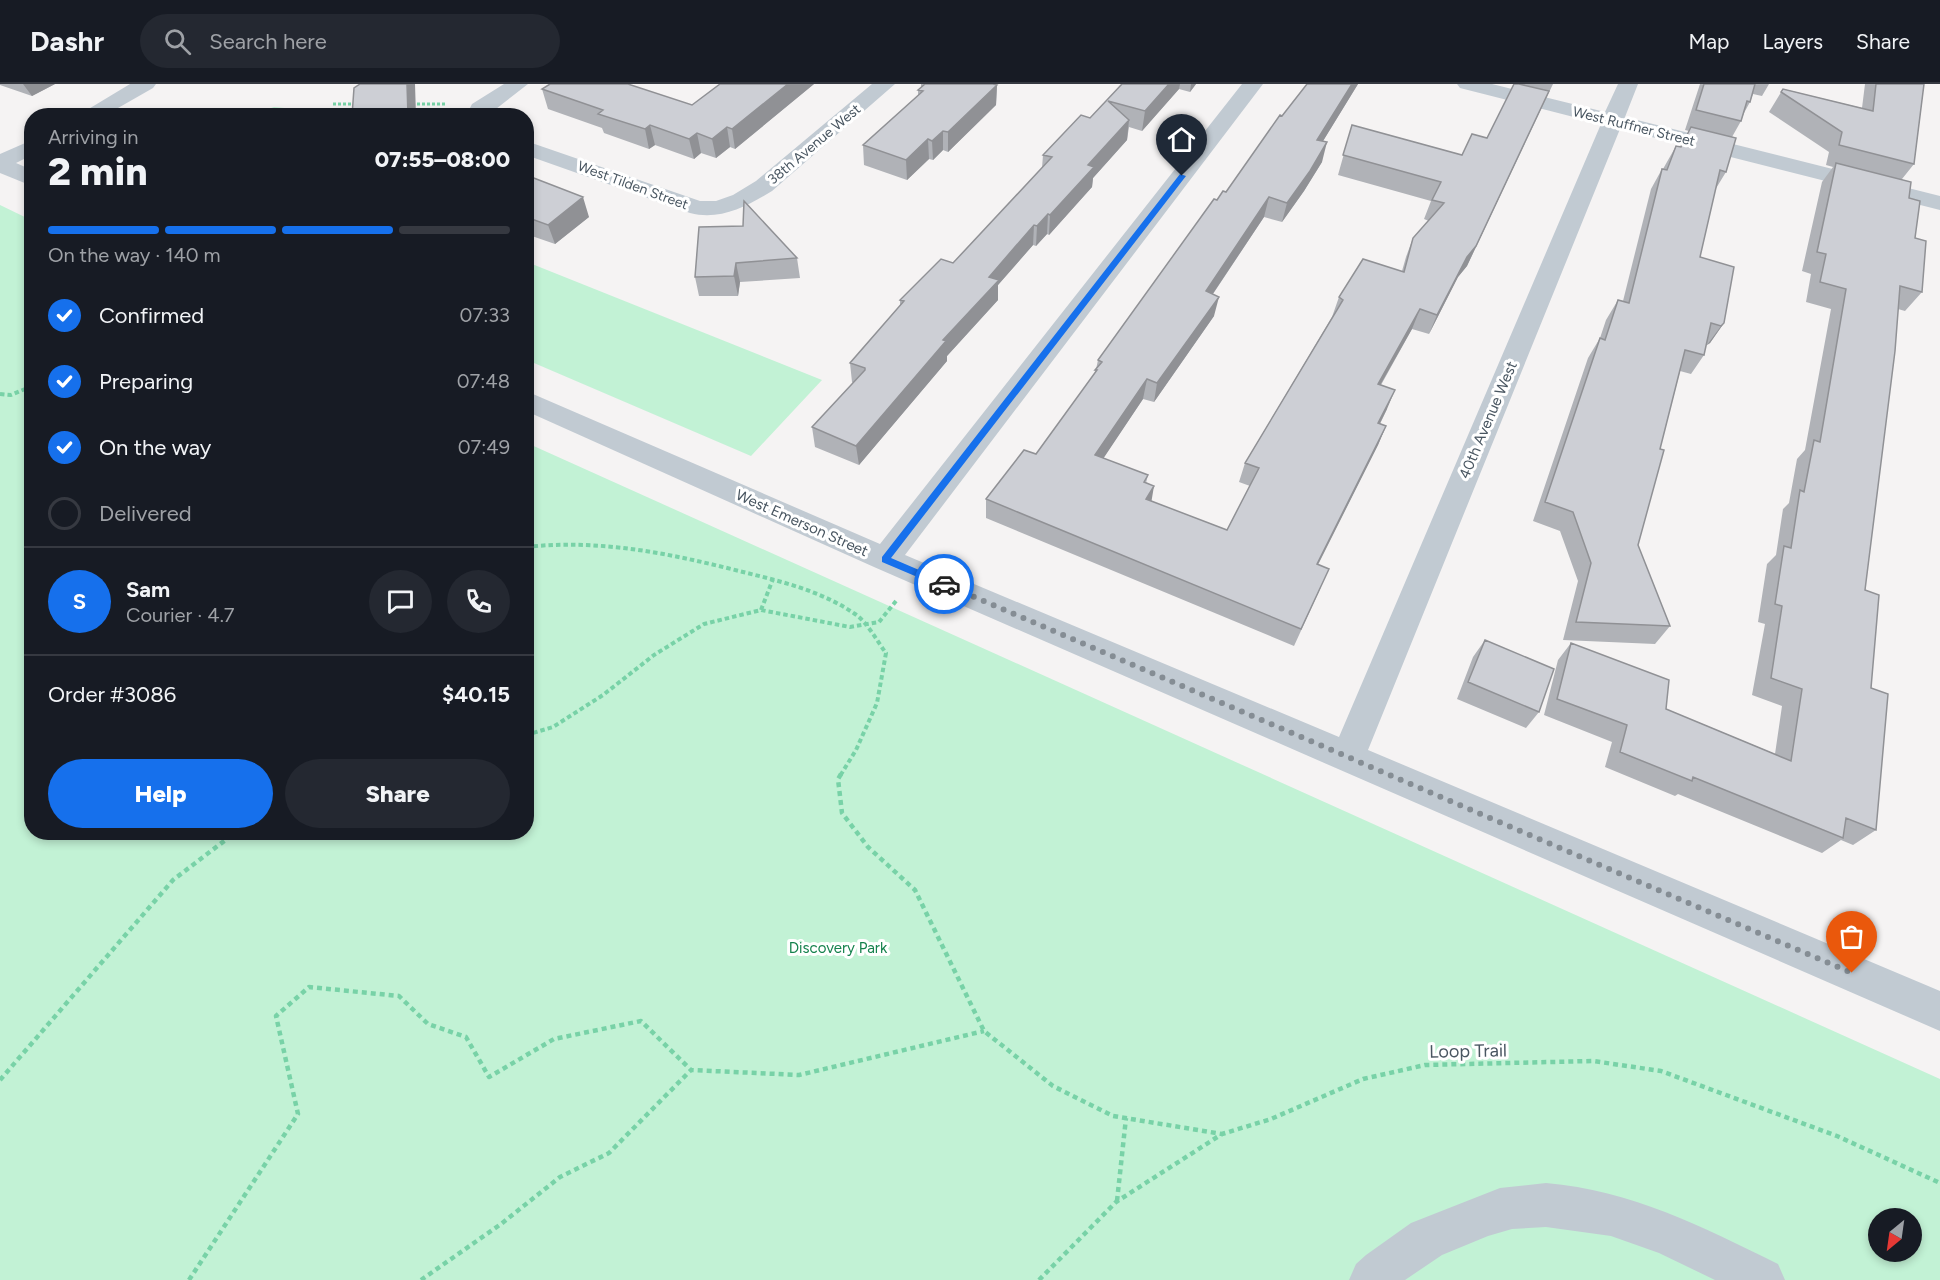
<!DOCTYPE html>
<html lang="en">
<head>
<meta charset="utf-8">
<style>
	body { margin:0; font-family:Figtree,sans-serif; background:#242831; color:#f1f3f6; height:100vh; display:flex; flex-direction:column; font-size:22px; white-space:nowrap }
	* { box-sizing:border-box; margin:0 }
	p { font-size:20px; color:#9ea1a6 }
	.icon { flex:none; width:33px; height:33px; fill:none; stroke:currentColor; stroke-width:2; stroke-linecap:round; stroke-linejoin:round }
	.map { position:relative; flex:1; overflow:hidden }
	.sheet { position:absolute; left:24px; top:24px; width:510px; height:732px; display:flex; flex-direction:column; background:#171b24; border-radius:24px; box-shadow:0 3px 9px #0003 }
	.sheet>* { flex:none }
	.needle { width:39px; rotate:209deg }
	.fabs { position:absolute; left:1868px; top:1124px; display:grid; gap:12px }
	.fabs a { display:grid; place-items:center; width:54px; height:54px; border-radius:50%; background:#171b24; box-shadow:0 3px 9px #0003; font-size:30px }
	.pin { position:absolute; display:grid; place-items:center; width:51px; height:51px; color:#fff; margin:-62px -26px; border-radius:50% 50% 50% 0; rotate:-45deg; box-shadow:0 0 6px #0007 }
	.pin .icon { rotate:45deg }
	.courier { position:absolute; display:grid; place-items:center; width:60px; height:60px; margin:-30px; border:4px solid #1670ec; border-radius:50%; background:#fff; color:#222; box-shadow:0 2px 8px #0007 }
	.overview em { font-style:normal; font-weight:800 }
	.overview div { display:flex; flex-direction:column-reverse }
	.overview { display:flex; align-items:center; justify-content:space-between; height:102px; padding:0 24px }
	h1 { font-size:39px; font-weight:800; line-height:45px }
	.bar { display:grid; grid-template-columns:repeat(4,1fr); gap:9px 6px; align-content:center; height:72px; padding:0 24px }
	.bar i { height:8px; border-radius:4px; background:#363941 }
	.bar .current { background:#1670ec }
	.bar p { grid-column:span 4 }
	.line { display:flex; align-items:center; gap:15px; padding:0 24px; border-top:2px solid #363941 }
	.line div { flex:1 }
	.round { display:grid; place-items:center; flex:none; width:63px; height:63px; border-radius:32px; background:#242831 }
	ol { padding:0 24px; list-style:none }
	li { display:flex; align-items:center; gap:18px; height:66px }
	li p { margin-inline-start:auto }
	li .icon { padding:6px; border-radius:50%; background:#1670ec; color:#fff; stroke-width:4 }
	li:last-child { color:#9ea1a6 }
	li i { width:33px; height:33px; border:3px solid #363941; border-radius:50% }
	.action { display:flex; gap:12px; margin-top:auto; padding:12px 24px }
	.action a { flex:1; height:69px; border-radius:36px; background:#1670ec; color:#fff; font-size:24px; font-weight:800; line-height:69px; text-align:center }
	.action a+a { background:#242831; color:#f1f3f6 }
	header { display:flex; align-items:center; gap:36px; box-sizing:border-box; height:84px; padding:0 30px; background:#171b24; border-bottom:2px solid #363941 }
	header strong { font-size:28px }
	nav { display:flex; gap:33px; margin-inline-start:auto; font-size:21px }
	.search { width:420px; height:54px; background:#242831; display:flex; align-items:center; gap:15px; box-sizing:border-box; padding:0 21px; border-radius:33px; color:#9ea1a6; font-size:22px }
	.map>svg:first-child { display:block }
	.green { fill:#c2f2d5; fill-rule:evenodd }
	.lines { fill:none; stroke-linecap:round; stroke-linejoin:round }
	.path-far2 { stroke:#78d2a7; stroke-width:3; stroke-dasharray:3 2; stroke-linecap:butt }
	.path-far1 { stroke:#78d2a7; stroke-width:4; stroke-dasharray:4.5 3; stroke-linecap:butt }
	.path { stroke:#78d2a7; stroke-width:4.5; stroke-dasharray:5 4; stroke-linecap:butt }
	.minor { fill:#c1cad2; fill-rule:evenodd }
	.wall { fill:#b0b2b7 }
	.shaded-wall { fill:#909195 }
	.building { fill:#cdcfd5; stroke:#909195; stroke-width:1.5 }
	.route { fill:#1670ec }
	.done { stroke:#858d94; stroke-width:6; stroke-dasharray:0 10.8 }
	.labels { text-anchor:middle; stroke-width:6; stroke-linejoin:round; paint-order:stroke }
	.far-street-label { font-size:14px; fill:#495661; stroke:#fff }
	.street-label { font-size:15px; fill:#495661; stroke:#fff }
	.park-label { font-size:15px; fill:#15824d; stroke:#fff }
	.near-street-label { font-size:18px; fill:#495661; stroke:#fff }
</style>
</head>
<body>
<header>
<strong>Dashr</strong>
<div class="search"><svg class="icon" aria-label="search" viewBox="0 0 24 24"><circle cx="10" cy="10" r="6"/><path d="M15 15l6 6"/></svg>Search here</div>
<nav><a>Map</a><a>Layers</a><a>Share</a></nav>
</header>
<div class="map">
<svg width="1940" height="1196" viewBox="0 0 1940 1196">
	<rect width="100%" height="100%" fill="#f5f3f3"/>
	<path class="green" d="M274,23l51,5v3h-74z
		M0,121l31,15 1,612h494l1,-389 1413,636v201h-1940zM1878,1134h33v33h-33z
		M527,178l295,118 -71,76 -224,-96z"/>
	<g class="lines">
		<path class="path-far2" d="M333,20h23
			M412,20h34"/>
		<path class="path-far1" d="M0,310l11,1 21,-9
			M526,463c73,-8 142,6 213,24 40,10 81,19 116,43 12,8 22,27 31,39l-9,50 -21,47 -16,26
			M761,526l12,-31
			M526,651l27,-8 50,-32 51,-40 50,-31 57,-14 89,17 29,-5 17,-21"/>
		<path class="path" d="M841,690l-3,5 4,34 26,34 47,43 69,141 69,55 60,30 109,18
			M0,996l173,-200 63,-48
			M1117,1117l9,-83
			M189,1196l109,-166 -22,-98 33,-29 90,9 29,28 38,13 23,40 65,-38 87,-18 50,49
			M421,1196l80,-56 59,-47 49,-24 82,-83 108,5 185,-44
			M1039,1196l77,-78 106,-68 49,-15 92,-40 62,-14 168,-4 68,10 176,65 103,47"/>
		<path class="minor" d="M130,0h26l-3,4 -49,28h-27z
			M504,0h24l-41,32h-21l6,-12z
			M872,0h23l-123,107c-25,15 -52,30 -82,22l-164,-58v-14l174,60h16l17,-6 23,-14z
			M1242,0h21l-358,471 434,182 262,-613 -141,-36 -3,-4h35l113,28 13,-28h20l-13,33 315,79v14l-320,-81 -252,621 572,241v40l-1066,-464 -348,-156v-20l354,153z
			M32,56v15l-16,8 16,7v16l-32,-13v-19z
			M1546,1099c85,7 157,44 232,81l7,16h-70l-56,-27 -48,-17 -65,-9 -34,2 -24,7 -46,19 -37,25h-56l7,-16 10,-9 45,-32 89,-35z"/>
	</g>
	<path class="wall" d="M0,0h55l-23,12 -32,-11z
		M720,0h94l-79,65 -5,-2 -14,11 -15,-5 -7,6 -39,-14 -6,4 -45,-16 -2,-5 -54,-19 -6,-20 150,16z
		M921,0h72l4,1 -1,20 -48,47 -5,-2 -10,10 -4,-1 -22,21 -43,-15 -1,-20 55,-49v-6l3,-3z
		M1122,0h74l-6,8 -11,-3 -37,42 -13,-4 -2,13 -34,38 -1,9 -43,48 -2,-1 -11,12 -3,-1 -35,40v15l-51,56v5l-88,104 -44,-18 -3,-20 41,-44 -1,-1 -2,-19 50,-57v-6l53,-37 89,-95 1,-13 47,-37z
		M1307,0h51l-35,57 -1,21 -18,29 -22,31 -18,-5 -51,77 1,22 -60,86 -11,-3 -40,59 45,17 -2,8 5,18 76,29 23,-44 -11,-4 6,-19 87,-146 7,-20 63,-26 4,-14 7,-19 16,-17 -5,-2 7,-18 -93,-26 14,-50 110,30 25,-17 27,-54h39l-86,182 -9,11 -29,57 -17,-5 -31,56 6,24 -7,15 6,2 -8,19 -60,120 3,22 -27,59 -308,-128v-19l50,-45 59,-80 3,-14 119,-160 9,-8z
		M1700,0h69l-7,12 -9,-2 -3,8 -6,11 -3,8 -9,16 -6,35 -11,18 -15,67 24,66 -14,20 -3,2h-1l-2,10 -13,19 -11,-3 -20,78 -22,96 32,81 -15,18 -92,-4 15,-59 -18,-50 -27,-10 55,-163 12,-20 6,-18 12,-20 5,1 28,-112 11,-20h1l13,-23 4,1 9,-16 -4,-1z
		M1865,0h59l-10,80 -12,15 7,19 13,94 -17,19 -7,-2 -33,281 6,98 5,142 -23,15 -12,-5 -19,13 -144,-59 -3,2 -70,-29 7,-25 -68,-27 14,-55 13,-17 95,66 109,45 7,-48 -30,-11 13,-71 -7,-2 9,-58 9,-9 7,-46 6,-6 8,-44 8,-9 26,-141 -25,-7 5,-28 -9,-3 20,-89 11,-15 -7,-2 3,-13 -60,-40 14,-23 79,19z
		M526,91l63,42 -34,27 -29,-10z
		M699,143l98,31 3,20 -60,4 -2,14h-39l-4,-19z
		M1485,556l54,72 -13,16 -69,-29 16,-42z"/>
	<path class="shaded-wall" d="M23,0h32l-23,12z
		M407,0h8l1,32h-8z
		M788,0h26l-79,65 -3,-20z
		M1169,0h11l-1,5 -37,42 3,-20z
		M1191,0h5l-6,8z
		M1352,0h6l-46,75 5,-19z
		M997,1l-1,20 -48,47v-20z
		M1549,7l-82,175 -9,11 -29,57 8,-19z
		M1129,36l-2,20 -34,38 -1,9 -43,48 1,-20 38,-50z
		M650,41l5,20 -6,4 -4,-20z
		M727,43l3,20 -14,11 -4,-19z
		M943,47v19l-10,10 -1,-19z
		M697,49l4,20 -7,6 -5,-20z
		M928,55l1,20 -22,21 -1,-20z
		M1327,58l-5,20 -18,29 -22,31 5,-19z
		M583,113l6,20 -34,27 -7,-19z
		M1269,113l-5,20 -62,93 4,-19z
		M1048,130l-1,20 -11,12 1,-20z
		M1034,141l-1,20 -35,40v15l-51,56v5l-88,104 -3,-19 87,-106 46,-63z
		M736,179l4,19 -2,14 -4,-20z
		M1219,213l-5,19 -60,86 3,-19z
		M1420,225l-8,20 -42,74 8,-19z
		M1724,239l-14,20 -3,2 14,-19z
		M1147,295l-4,20 -50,75 2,-19z
		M1395,306l-8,19 -17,34 8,-20z
		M1386,342l-8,19 -69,137 8,-18z
		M1154,402l-3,18 -5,-5z"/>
	<path class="building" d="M360,0h47l1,32h-56l2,-28z
		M550,0h78l64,21 28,-21h68l-56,45 -5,-2 -15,12 -15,-6 -8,6 -39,-14 -5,4 -47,-15 5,-4 -61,-21z
		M925,0h68l4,1 -49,47 -5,-1 -11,10 -4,-2 -22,21 -43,-15 60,-54 -5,-1z
		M1122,0h47l-24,27 -37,-10 21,19 -41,45 6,2 -44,48 -2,-1 -11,12 -3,-1 -45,52 10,3 -56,60 3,1 -90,105 -44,-19 53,-57v-2l-15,-5 54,-62 -4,-1 41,-41 12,4 99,-106 -9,-2 38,-40 9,3z
		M1307,0h45l-35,56 10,2 -17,29 -23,32 -18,-6 -63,94 13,6 -62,86 -10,-4 -52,76 53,20 -4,7 10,4 -8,13 81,31 32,-62 -14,-5 98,-163 -4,-3 24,-38 41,13 9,-34 31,-35 -12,-3 9,-18 -98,-27 9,-30 110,30 10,-21 15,4 27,-54h5l30,7 -73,155 -9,11 -30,58 -17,-6 -42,75 17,6 -17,33 8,3 -69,138 12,5 -28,60 -315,-130 38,-49 12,4 61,-84h-2l7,-8 -4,-2 116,-161 3,1 6,-9 3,1 54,-77 2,1z
		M1704,0h51l-5,18 -3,-1 -6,20 -45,-11z
		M1876,0h48l-10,80 -75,-19 3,-13 -61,-40 2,-3 90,22z
		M1691,43l45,11 -10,34 -6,-2 -20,87 34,10 -10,56 -3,3 -10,-3 -7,32 -19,-5 -25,99 4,1 -26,95 32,81 -94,-4 15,-59 -18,-51 -28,-10 55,-164 5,2 13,-40 11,3 33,-134 5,1 9,-24 5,1z
		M1836,79l75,19 -2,16 11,3 -5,37 11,3 -4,51 -22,-6 -5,65 -30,239 14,5 -8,93 17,6 -12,136 -30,-12 -3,20 -150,-61 -1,4 -72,-29 7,-27 -70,-26 14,-56 98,37 -3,29 125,52 11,-72 -31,-11 11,-72 -7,-2 9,-58 7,2 9,-58 4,2 10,-52 6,2 26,-153 -26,-7 6,-28 -9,-2z
		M526,91l57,22 -35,28 -22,-8z
		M744,117l53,57 -61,5 -2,13 -39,1 4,-50 44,-1z
		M1485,556l69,29 -15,43 -71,-30z"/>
	<path class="route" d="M1180,90l6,2 -295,382 56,24v5h-6l-59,-25v-5z"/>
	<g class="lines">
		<path class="done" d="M944,500l908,389"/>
	</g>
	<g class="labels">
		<g class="far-street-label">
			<text transform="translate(1634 42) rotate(14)" y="5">West Ruffner Street</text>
			<text transform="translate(814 60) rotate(-40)" y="5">38th Avenue West</text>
			<text transform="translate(633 101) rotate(20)" y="5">West Tilden Street</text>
		</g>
		<g class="street-label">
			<text transform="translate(1488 336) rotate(-67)" y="5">40th Avenue West</text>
			<text transform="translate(802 439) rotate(24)" y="5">West Emerson Street</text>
		</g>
		<g class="park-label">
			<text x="838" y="869">Discovery Park</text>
		</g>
		<g class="near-street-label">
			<text transform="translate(1468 967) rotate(-1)" y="6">Loop Trail</text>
		</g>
	</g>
</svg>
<div class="fabs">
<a><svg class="needle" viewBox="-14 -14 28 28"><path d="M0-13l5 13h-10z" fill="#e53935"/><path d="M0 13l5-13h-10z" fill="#9ea1a6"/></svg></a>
</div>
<div class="pin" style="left:1852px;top:889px;background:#ea580c"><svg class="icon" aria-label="bag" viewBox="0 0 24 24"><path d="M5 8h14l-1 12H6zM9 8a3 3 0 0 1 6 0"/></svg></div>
<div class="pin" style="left:1182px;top:92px;background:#1f2937"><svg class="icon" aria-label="home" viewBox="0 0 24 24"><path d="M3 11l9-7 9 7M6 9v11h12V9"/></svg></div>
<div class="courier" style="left:944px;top:500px"><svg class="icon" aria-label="car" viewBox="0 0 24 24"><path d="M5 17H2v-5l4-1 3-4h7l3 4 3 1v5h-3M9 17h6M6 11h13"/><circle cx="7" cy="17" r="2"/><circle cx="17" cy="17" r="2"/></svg></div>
<section class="sheet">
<div class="overview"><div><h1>2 min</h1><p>Arriving in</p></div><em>07:55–08:00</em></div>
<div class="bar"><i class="current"></i><i class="current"></i><i class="current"></i><i></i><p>On the way · 140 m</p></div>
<ol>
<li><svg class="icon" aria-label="check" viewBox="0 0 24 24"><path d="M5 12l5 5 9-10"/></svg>Confirmed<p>07:33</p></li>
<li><svg class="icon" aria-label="check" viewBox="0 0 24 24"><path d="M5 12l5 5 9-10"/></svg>Preparing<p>07:48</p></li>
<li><svg class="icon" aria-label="check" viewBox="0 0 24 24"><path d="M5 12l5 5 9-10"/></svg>On the way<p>07:49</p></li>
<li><i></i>Delivered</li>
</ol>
<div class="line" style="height:108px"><b class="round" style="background:#1670ec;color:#fff">S</b><div><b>Sam</b><p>Courier · 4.7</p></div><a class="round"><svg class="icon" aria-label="chat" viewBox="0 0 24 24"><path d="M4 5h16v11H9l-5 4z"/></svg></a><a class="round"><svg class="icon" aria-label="phone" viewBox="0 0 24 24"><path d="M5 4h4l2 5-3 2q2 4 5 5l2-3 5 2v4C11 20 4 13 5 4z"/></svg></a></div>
<div class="line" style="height:78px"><div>Order #3086</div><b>$40.15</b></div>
<div class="action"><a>Help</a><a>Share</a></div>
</section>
</div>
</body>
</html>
